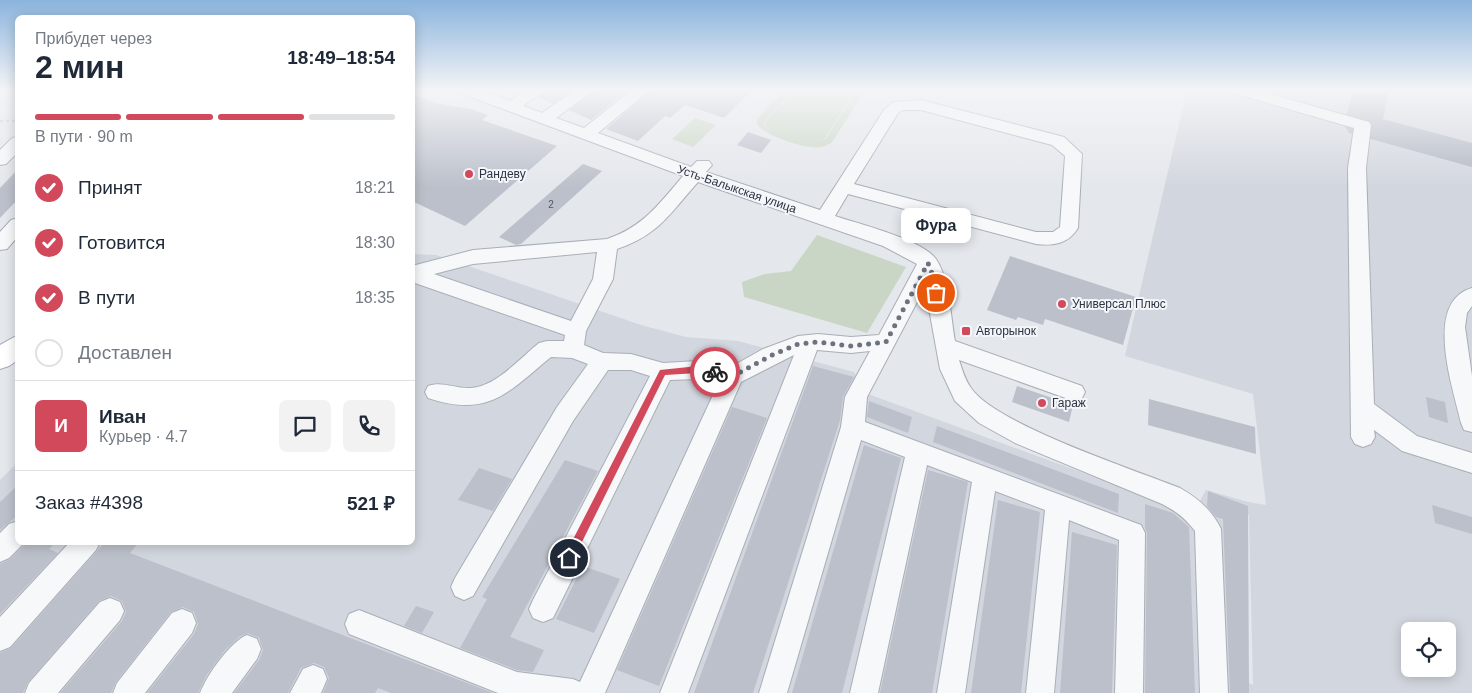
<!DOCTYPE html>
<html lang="ru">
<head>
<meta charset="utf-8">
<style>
	body { margin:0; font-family:Helvetica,sans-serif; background:#f2f2f3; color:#1f2937; height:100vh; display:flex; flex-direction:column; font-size:19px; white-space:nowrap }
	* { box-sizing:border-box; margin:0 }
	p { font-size:16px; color:#747a83 }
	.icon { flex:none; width:28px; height:28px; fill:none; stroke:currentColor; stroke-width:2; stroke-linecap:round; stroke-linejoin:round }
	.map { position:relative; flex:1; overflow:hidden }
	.drawer { position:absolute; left:15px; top:15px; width:400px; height:530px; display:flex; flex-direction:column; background:#fff; border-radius:8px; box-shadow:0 2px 12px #0003 }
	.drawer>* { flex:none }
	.fabs { position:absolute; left:1401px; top:622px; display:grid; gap:10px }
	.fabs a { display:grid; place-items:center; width:55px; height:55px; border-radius:8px; background:#fff; box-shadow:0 2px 12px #0003; font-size:25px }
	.pin { position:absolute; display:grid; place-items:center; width:42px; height:42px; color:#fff; margin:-21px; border:2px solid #fff; border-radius:50%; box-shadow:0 1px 5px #0007 }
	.courier { position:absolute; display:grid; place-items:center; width:50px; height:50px; margin:-25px; border:4px solid #d1495b; border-radius:50%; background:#fff; color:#222; box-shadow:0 1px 6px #0007 }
	.bubble { position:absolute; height:35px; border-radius:8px; background:#fff; box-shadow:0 2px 12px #0003; font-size:16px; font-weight:700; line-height:35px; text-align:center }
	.headline em { font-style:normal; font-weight:700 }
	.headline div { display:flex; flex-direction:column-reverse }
	.headline { display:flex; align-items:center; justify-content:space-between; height:85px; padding:0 20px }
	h1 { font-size:32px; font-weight:700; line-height:38px }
	.bar { display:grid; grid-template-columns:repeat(4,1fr); gap:8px 5px; align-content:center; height:60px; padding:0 20px }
	.bar i { height:6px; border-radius:4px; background:#e0e1e3 }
	.bar .current { background:#d1495b }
	.bar p { grid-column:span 4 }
	.line { display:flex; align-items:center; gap:12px; padding:0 20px; border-top:1px solid #e0e1e3 }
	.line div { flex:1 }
	.round { display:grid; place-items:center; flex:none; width:52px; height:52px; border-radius:8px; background:#f2f2f3 }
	ol { padding:0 20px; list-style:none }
	li { display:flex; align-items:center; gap:15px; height:55px }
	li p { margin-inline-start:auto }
	li .icon { padding:5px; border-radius:50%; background:#d1495b; color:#fff; stroke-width:4 }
	li:last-child { color:#747a83 }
	li i { width:28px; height:28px; border:2px solid #e0e1e3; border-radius:50% }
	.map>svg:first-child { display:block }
	.built { fill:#d2d6de; fill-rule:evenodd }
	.green { fill:#c9d6c5 }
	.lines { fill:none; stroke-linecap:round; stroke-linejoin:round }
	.taxiway { fill:#b0b6c1; fill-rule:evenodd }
	.building { fill:#bbc0ca }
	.minor-casing { stroke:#a9aeb7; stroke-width:2 }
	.major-casing { stroke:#a3abb8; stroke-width:2 }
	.path { stroke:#c2c5cb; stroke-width:2.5; stroke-dasharray:3 3; stroke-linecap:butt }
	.minor { fill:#f7f8fa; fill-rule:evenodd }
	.major { fill:#fff; fill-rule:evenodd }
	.route { fill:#d1495b }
	.done { stroke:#6c737f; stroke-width:5; stroke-dasharray:0 9 }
	.poi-dot { fill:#d1495b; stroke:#f4f6f9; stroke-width:2 }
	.labels { text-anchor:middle; stroke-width:4; stroke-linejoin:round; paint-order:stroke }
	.number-label { font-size:10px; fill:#4f5766 }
	.poi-label { font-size:12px; fill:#2b3445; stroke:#f4f6f9; text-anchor:start }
	.street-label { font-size:12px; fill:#2b3445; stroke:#f4f6f9 }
</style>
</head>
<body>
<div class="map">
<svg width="1472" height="693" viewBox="0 0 1472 693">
	<rect width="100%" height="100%" fill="#e4e7ec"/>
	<path class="built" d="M1182,90h290v603h-1472v-213l17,-17 1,79h394l1,-288 23,1 205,70 45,12 52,4 116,31 14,22 325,119 13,-23 42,12 18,3 -13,-111 -128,-38 61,-262zM1248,515h1l4,170 -6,-3zM1410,631h38v38h-38z"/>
	<path class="green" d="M786,90h9l-29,29 -2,6 5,5 -4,-5 2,-6 29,-29h60l-31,48 -7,4 8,-4 31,-48h8l-32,51c-6,6 -14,7 -22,6 -10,0 -54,-14 -54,-25 1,-8 23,-26 29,-32z
		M695,118l21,7 -23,22 -21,-8z
		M817,235l89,32 -39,66 -123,-36 -2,-15 23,-8 26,-3z"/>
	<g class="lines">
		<path class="taxiway" d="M1353,90h36l-6,29 89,24v24l-123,-34 -5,-8z"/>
	</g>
	<path class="building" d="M547,90h26l-20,14 -15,-7z
		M596,90h33l-38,30 -22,-10z
		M652,90h100l-28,28 -39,-13 -15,13 -5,-2 -27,25 -32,-12z
		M412,94l28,10 31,5 17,6 -6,5 75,26 -92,80 -53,-25z
		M748,132l23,8 -10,13 -24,-8z
		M583,164l19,7 -81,73 -5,1 -17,-8z
		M18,169v30l-18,19v-30z
		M1010,256l126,41 -13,48 -78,-26 -2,6 -25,-8 -2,3 -29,-10z
		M813,366l41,11 -11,20 -3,23 -87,273h-59z
		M1017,386l56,19 -4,17 -57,-20z
		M1426,397l19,5 3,21 -19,-6z
		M1149,399l106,28 1,27 -108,-29z
		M869,401l43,16 -4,16 -41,-16z
		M732,407l35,11 -108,268 -42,-16z
		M937,426l182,68 -1,19 -185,-71z
		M864,445l37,13 -59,235h-50z
		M565,460l33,11 -88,166 34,13 -11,22 -16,-2 -57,-22 27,-49 -5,-2z
		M479,468l33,11 -19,32 -35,-11z
		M928,470l40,12 -36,211h-52z
		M18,485v30l-18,15v-28z
		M1208,491l40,15 1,187h-19l-7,-174 -7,-2 -9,-11z
		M998,500l42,12 -19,181h-50z
		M1145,504l28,9 16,14 6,166h-50l2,-160 -2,-5z
		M1432,505l40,12v17l-37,-11z
		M1072,532l45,13 -5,148h-52z
		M27,542h29l-7,7 9,4 -58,61v-50l10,-5z
		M105,542h34l-9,11 363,140h-102l-13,-5 -3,5h-52l6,-15 -5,-11 -10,-4 -13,5 -13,25h-54l25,-33 4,-10 -4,-12 -11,-5 -9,4 -14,13 -19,26 -8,17h-51l47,-59 4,-10 -4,-12 -11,-5 -12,5 -55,70 -5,11h-51l62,-72 4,-9 -4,-11 -11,-5 -12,5 -71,81 -5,11h-23v-40l11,-5z
		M583,566l37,13 -26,54 -38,-14z
		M416,606l18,6 -12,21 -18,-7z"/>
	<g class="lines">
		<defs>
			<path id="minor" d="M457,90h23l30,11 16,-11h19l-22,16 19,7 34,-23h18l-38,28 28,10 48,-38h18l-52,43 93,34 6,-6h12l3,4 -6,7 114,38 64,-100 9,-8 28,-2 143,37 18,17 -4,74c-10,16 -24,18 -42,16l-188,-50 -13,22c24,8 86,23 101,43 13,18 15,60 19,82l127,45 3,6 -3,6 -8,3 -115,-41c3,9 6,20 12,28 24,36 164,82 209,100 18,10 32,22 41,41l7,164h-28l-5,-162c-9,-12 -19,-20 -33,-27l-147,-61 -36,-20 -24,-22 -15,-32 -15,-82 -58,110 -2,25 276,103 4,8 -2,160h-28l4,-153 -50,-20 -15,173h-28l19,-183 -50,-19 -30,202h-28l35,-211 -45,-17 -49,228h-28l55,-236 -44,-17 -74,253h-28l82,-266 4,-30 25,-46 -19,2 -34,-3 -129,343h-28l134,-338 -53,27 -136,311h-107l-149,-59 -4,-10 4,-10 10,-4 158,62 56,7 7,3 139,-300 -21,-3 -28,1 -117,238 -10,4 -10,-4 -4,-9 4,-9 117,-224 -19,-6h-23l-35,51 -100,175 -9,4 -9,-4 -4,-9 4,-9 102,-171 31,-43 -16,-6 -21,-1c-44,36 -62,61 -123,41l-3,-6 3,-6c14,-5 28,3 43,2 26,-2 49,-30 68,-45l8,-2h17l1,-6 -153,-53v-16l61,-16 134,-11c36,-12 52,-35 76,-63l-223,-83zM903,110h18l131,35 13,11 -5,71 -7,5h-17l-182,-48 44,-71zM698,182l185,64 34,18 -38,71 -28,2 -33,-3 -20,2 -35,13 -32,18 -33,-6 -35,2 -32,-9 -28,-1 -19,-8 2,-14 27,-52 4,-30c42,-14 53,-36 81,-67zM597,252l-4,27 -22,42 -137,-47 39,-10z
				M1230,90h26l113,32 2,3 -5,43 8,236 43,32 55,17v20l-70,-22 -28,-21 1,7 -4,7 -8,3 -8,-3 -4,-7 -3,-269 6,-40 -121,-35z
				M18,137v15l-12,12 -6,1v-15l12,-12z
				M18,218v18l-11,13 -7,1v-18l11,-12z
				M1472,288v18l-5,7 -2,14 7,49v56l-8,-2 -3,-7c-8,-35 -38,-121 11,-135z
				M18,521v21h7l-16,16 -9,4v-29l9,-9z
				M70,542h30l-4,8 -86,97 -10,4v-34z
				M110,598l10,4 4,9 -4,9 -62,73h-33l4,-10 71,-81z
				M182,609l10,4 4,10 -4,10 -47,60h-32l4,-10 55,-70z
				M247,635l10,4 4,10 -4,10 -25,34h-32c7,-18 30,-51 47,-58z
				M313,665l10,4 4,10 -6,14h-31l13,-24z"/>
			<path id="major" d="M18,335v25l-9,6 -9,3v-24z"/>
		</defs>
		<use href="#minor" class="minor-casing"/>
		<use href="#major" class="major-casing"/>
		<path class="path" d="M0,121h18"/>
		<use href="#minor" class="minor"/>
		<use href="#major" class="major"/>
	</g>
	<linearGradient id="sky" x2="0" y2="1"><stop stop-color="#8bb4dd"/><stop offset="0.48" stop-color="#f3f4f6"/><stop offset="1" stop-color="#f3f4f6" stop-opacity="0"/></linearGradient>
	<rect width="1472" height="187" fill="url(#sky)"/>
	<path class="route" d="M698,366l17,3 4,3 -4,4 -17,-3 -33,2 -93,187h-7v-7l95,-185z"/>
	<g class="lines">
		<path class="done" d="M715,372l18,4 39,-21 26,-11 20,-2 33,4 35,-4 42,-79 5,13 3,17"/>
	</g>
	<g class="poi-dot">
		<circle cx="469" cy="174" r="5"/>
		<circle cx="1062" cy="304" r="5"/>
		<rect x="961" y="326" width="10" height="10" rx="2.5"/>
		<circle cx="1042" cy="403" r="5"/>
	</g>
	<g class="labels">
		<g class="number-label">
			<text x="551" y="208">2</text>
		</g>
		<g class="poi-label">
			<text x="479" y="178">Рандеву</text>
			<text x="1072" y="308">Универсал Плюс</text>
			<text x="976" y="335">Авторынок</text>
			<text x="1052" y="407">Гараж</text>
		</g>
		<g class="street-label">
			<text transform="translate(737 189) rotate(19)" y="4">Усть-Балыкская улица</text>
		</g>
	</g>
</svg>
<div class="fabs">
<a><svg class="icon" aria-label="locate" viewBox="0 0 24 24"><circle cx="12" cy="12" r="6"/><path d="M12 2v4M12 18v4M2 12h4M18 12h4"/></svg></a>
</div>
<div class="pin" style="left:936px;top:293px;background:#ea580c"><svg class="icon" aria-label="bag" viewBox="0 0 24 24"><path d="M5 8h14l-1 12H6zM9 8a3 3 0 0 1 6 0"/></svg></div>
<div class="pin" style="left:569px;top:558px;background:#1f2937"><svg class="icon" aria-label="home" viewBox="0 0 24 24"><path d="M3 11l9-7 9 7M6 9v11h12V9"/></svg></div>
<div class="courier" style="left:715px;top:372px"><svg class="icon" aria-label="bike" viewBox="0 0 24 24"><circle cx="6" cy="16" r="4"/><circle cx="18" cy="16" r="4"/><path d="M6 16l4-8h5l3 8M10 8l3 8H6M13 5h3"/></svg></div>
<div class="bubble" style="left:901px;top:208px;width:70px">Фура</div>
<section class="drawer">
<div class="headline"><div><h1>2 мин</h1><p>Прибудет через</p></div><em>18:49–18:54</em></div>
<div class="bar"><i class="current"></i><i class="current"></i><i class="current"></i><i></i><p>В пути · 90 m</p></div>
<ol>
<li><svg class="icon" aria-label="check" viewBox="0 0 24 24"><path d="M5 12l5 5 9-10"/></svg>Принят<p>18:21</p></li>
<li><svg class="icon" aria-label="check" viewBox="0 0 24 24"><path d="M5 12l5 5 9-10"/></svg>Готовится<p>18:30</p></li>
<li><svg class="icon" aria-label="check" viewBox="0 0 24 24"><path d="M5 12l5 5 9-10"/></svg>В пути<p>18:35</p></li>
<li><i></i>Доставлен</li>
</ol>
<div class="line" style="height:90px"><b class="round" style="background:#d1495b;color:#fff">И</b><div><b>Иван</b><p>Курьер · 4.7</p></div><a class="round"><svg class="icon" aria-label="chat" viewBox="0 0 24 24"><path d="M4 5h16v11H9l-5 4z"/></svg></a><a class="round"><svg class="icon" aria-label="phone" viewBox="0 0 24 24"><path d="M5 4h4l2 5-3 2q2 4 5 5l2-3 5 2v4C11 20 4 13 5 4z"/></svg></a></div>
<div class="line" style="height:65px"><div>Заказ #4398</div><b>521 ₽</b></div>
</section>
</div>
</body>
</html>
